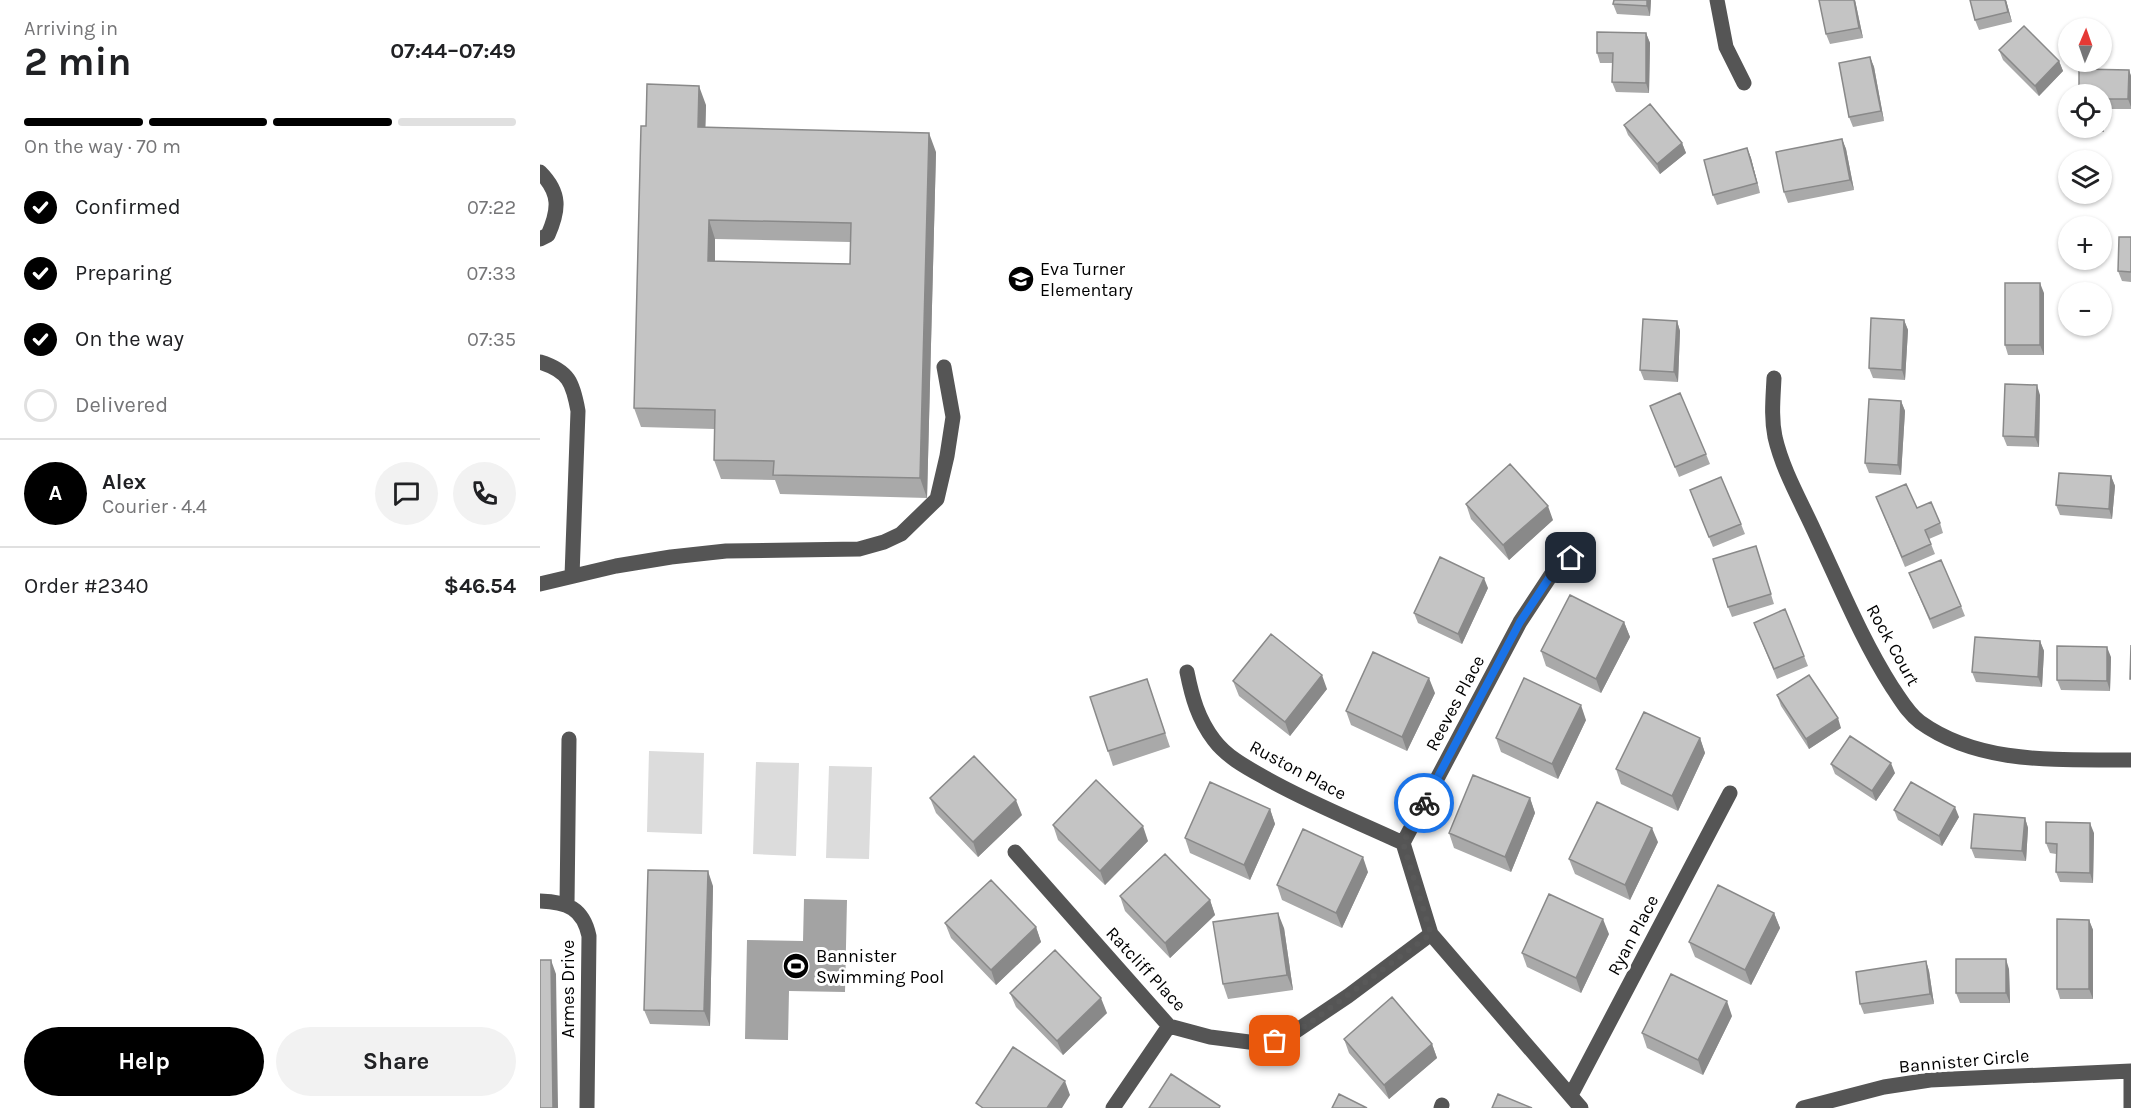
<!DOCTYPE html>
<html lang="en">
<head>
<meta charset="utf-8">
<style>
	body { margin:0; font-family:Karla,sans-serif; background:#f2f2f2; color:#202124; height:100vh; display:flex; flex-direction:column; font-size:22px; white-space:nowrap }
	* { box-sizing:border-box; margin:0 }
	p { font-size:20px; color:#757577 }
	.icon { flex:none; width:33px; height:33px; fill:none; stroke:currentColor; stroke-width:2; stroke-linecap:round; stroke-linejoin:round }
	.map { position:relative; flex:1; overflow:hidden }
	.drawer { display:flex; flex-direction:column; background:#fff; width:540px }
	.drawer>* { flex:none }
	.needle { width:39px; rotate:2deg }
	.buttons { position:absolute; left:1518px; top:18px; display:grid; gap:12px }
	.buttons a { display:grid; place-items:center; width:54px; height:54px; border-radius:50%; background:#fff; box-shadow:0 2px 4px #0004; font-size:30px }
	.pin { position:absolute; display:grid; place-items:center; width:51px; height:51px; color:#fff; margin:-26px; border-radius:12px; box-shadow:0 3px 9px #0006 }
	.courier { position:absolute; display:grid; place-items:center; width:60px; height:60px; margin:-30px; border:4px solid #1a73e8; border-radius:50%; background:#fff; color:#222; box-shadow:0 2px 8px #0007 }
	.summary em { font-style:normal; font-weight:700 }
	.summary div { display:flex; flex-direction:column-reverse }
	.summary { display:flex; align-items:center; justify-content:space-between; height:102px; padding:0 24px }
	h1 { font-size:39px; font-weight:700; line-height:45px }
	.bar { display:grid; grid-template-columns:repeat(4,1fr); gap:9px 6px; align-content:center; height:72px; padding:0 24px }
	.bar i { height:8px; border-radius:4px; background:#e0e0e0 }
	.bar .selected { background:#000 }
	.bar p { grid-column:span 4 }
	.line { display:flex; align-items:center; gap:15px; padding:0 24px; border-top:2px solid #e0e0e0 }
	.line div { flex:1 }
	.round { display:grid; place-items:center; flex:none; width:63px; height:63px; border-radius:32px; background:#f2f2f2 }
	ol { padding:0 24px; list-style:none }
	li { display:flex; align-items:center; gap:18px; height:66px }
	li p { margin-inline-start:auto }
	li .icon { padding:6px; border-radius:50%; background:#000; color:#fff; stroke-width:4 }
	li:last-child { color:#757577 }
	li i { width:33px; height:33px; border:3px solid #e0e0e0; border-radius:50% }
	.primary-button { display:flex; gap:12px; margin-top:auto; padding:12px 24px }
	.primary-button a { flex:1; height:69px; border-radius:36px; background:#000; color:#fff; font-size:24px; font-weight:700; line-height:69px; text-align:center }
	.primary-button a+a { background:#f2f2f2; color:#202124 }
	main { display:flex; flex:1; min-height:0 }
	.map>svg:first-child { display:block }
	.green { fill:#dcdcdc }
	.water { fill:#a3a3a3 }
	.lines { fill:none; stroke-linecap:round; stroke-linejoin:round }
	.minor { stroke:#555; stroke-width:15 }
	.wall { fill:#a9a9a9; fill-rule:evenodd }
	.shaded-wall { fill:#898989 }
	.building { fill:#c4c4c4; stroke:#898989; stroke-width:1.5; fill-rule:evenodd }
	.done { stroke:#595959; stroke-width:6; stroke-dasharray:0 10.8 }
	.route { stroke:#1a73e8; stroke-width:8 }
	.labels { text-anchor:middle; stroke-width:6; stroke-linejoin:round; paint-order:stroke }
	.poi-label { font-size:18px; fill:#000; stroke:#fff; text-anchor:start }
	.street-label { font-size:18px; fill:#000; stroke:#fff }
</style>
</head>
<body>
<main>
<section class="drawer">
<div class="summary"><div><h1>2 min</h1><p>Arriving in</p></div><em>07:44–07:49</em></div>
<div class="bar"><i class="selected"></i><i class="selected"></i><i class="selected"></i><i></i><p>On the way · 70 m</p></div>
<ol>
<li><svg class="icon" aria-label="check" viewBox="0 0 24 24"><path d="M5 12l5 5 9-10"/></svg>Confirmed<p>07:22</p></li>
<li><svg class="icon" aria-label="check" viewBox="0 0 24 24"><path d="M5 12l5 5 9-10"/></svg>Preparing<p>07:33</p></li>
<li><svg class="icon" aria-label="check" viewBox="0 0 24 24"><path d="M5 12l5 5 9-10"/></svg>On the way<p>07:35</p></li>
<li><i></i>Delivered</li>
</ol>
<div class="line" style="height:108px"><b class="round" style="background:#000;color:#fff">A</b><div><b>Alex</b><p>Courier · 4.4</p></div><a class="round"><svg class="icon" aria-label="chat" viewBox="0 0 24 24"><path d="M4 5h16v11H9l-5 4z"/></svg></a><a class="round"><svg class="icon" aria-label="phone" viewBox="0 0 24 24"><path d="M5 4h4l2 5-3 2q2 4 5 5l2-3 5 2v4C11 20 4 13 5 4z"/></svg></a></div>
<div class="line" style="height:78px"><div>Order #2340</div><b>$46.54</b></div>
<div class="primary-button"><a>Help</a><a>Share</a></div>
</section>
<div class="map">
<svg width="1591" height="1108" viewBox="0 0 1591 1108">
	<rect width="100%" height="100%" fill="#fff"/>
	<path class="green" d="M109,751l55,2 -2,81 -55,-2z
		M216,762l43,1 -3,93 -43,-2z
		M289,766l43,1 -3,92 -43,-1z"/>
	<path class="water" d="M264,899l43,1 -2,92 -56,-1 -1,49 -43,-1 2,-99 56,1z"/>
	<g class="lines">
		<path class="minor" d="M1177,0l9,47 18,36
			M0,172c21,21 19,38 8,63l-8,4
			M0,362c29,9 33,21 38,49l-6,165
			M1234,378c-1,21 -3,39 1,59 8,35 28,68 42,100 24,51 45,103 75,150 9,13 16,26 28,35 61,44 141,37 211,38
			M1031,558l-20,17 -31,47 -117,221 28,91 150,174
			M0,584l76,-18 55,-9 55,-6 133,-2 25,-7 17,-8 36,-35 10,-43 6,-39 -9,-50
			M647,672c5,25 11,47 27,68 12,16 30,26 48,36 45,26 94,45 141,67
			M475,852l154,174 41,11 47,6 18,-2 15,-6 58,-39 83,-62
			M0,901c27,1 43,7 49,35l-2,172
			M27,905l2,-166
			M1591,1071v37
			M1031,1095l159,-302
			M573,1108l56,-82
			M901,1108l1,-3
			M1263,1108l81,-21 46,-7 201,-9"/>
	</g>
	<path class="wall" d="M1074,0h37l-1,16 -33,-2 -4,-10z
		M1315,0l8,38 -33,6 -4,-10z
		M1466,0l6,22 -33,8 -4,-10z
		M1106,33l4,10 -1,50 -33,-1 -4,-10v-19h-12l-3,-10z
		M1459,50l60,11 4,10 -24,25 -36,-36z
		M1330,57l4,10 10,54 -31,6 -4,-10z
		M1589,70l2,6v33h-27v23l-22,-1 -1,-3h21v-34z
		M166,105l-1,23 231,24 -9,346 -147,-4 -5,-14 -54,-1 -7,-19 1,-31 -74,-2 -7,-19 12,-282zM175,239l135,3v22l-135,-3z
		M1084,125l58,18 4,10 -26,21 -32,-39z
		M1302,139l4,10 8,41 -66,13 -4,-11z
		M1207,148l4,10 9,35 -43,12 -4,-10z
		M1591,237v45l-9,-1 -4,-10z
		M1504,293v62h-36l-3,-10z
		M1364,320l4,10 -3,50 -32,-2 -4,-10z
		M1137,321l3,10 -2,51 -34,-2 -4,-10z
		M1500,395l-1,52 -32,-1 -4,-10z
		M1361,401l4,10 -4,64 -32,-2 -4,-10z
		M1110,406l56,48 4,10 -31,13z
		M1571,476l4,10 -3,33 -52,-4 -4,-10z
		M1150,490l51,34 4,10 -32,13z
		M1336,497l41,11 23,15 3,10 -14,6 6,15 -30,13z
		M926,504l87,16 -44,40 -38,-41z
		M1216,546l18,58 -42,13 -4,-10z
		M1369,573l52,33 4,10 -32,13z
		M948,588l-26,56 -44,-21 -4,-10z
		M1084,622l6,15 -29,56 -55,-27 -5,-15z
		M1214,623l50,33 4,10 -31,13z
		M1500,641l4,10 -2,36 -66,-5 -4,-10z
		M1571,657l-1,34 -49,-1 -4,-10z
		M607,679l23,68 -57,19 -5,-15z
		M693,681l94,8 -37,47 -51,-40z
		M895,693l-28,58 -56,-26 -5,-14z
		M1237,695l64,33 -32,21 -28,-43z
		M1046,720l-28,59 -57,-27 -5,-14z
		M1160,738l5,15 -27,58 -57,-27 -5,-15z
		M1291,764l64,9 -19,28 -41,-27z
		M390,798l92,17 -44,42 -42,-44z
		M990,798l5,15 -24,59 -57,-24 -5,-15z
		M730,809l5,15 -25,56 -60,-27 -5,-15z
		M1354,810l65,7 -17,29 -44,-26z
		M1485,818l3,10 -2,33 -51,-3 -4,-10z
		M513,825l95,16 -43,44 -47,-45z
		M1554,833l-1,50 -33,-1 -4,-10v-18l-6,-1 -4,-10z
		M1118,842l-28,58 -55,-26 -6,-15z
		M828,872l-26,56 -60,-28 -5,-15z
		M173,886l-3,140 -60,-2 -6,-14z
		M580,896l90,4 5,15 -45,43 -45,-47z
		M1234,913l6,15 -29,57 -56,-28 -6,-15z
		M1549,920l4,10v69h-33l-3,-10z
		M405,923l91,4 5,15 -45,43 -45,-47z
		M744,928l9,62 -65,9 -5,-15z
		M1069,934l-28,59 -54,-26 -5,-14z
		M1386,961l3,10 5,33 -70,10 -4,-10z
		M1469,969l1,34h-50l-4,-10z
		M470,993l97,20 -44,42 -47,-48z
		M1192,1016l-29,59 -56,-27 -5,-15z
		M804,1039l88,5 5,14 -48,41 -40,-46z"/>
	<path class="shaded-wall" d="M1107,0h4l-1,16 -3,-10z
		M1314,0h1l8,38 -4,-10z
		M1465,0h1l6,22 -4,-10z
		M1106,33l4,10 -1,50 -3,-10z
		M1330,57l4,10 10,54 -3,-10z
		M1519,61l4,10 -24,25 -4,-10z
		M1589,70l2,6v31l-3,-8z
		M159,86l7,19 -1,41 -7,-19z
		M1562,103l2,6v23l-2,-7z
		M389,133l7,19 -9,346 -7,-20z
		M1302,139l4,10 8,41 -4,-10z
		M1142,143l4,10 -26,21 -3,-10z
		M1207,148l4,10 9,35 -3,-10z
		M169,220l6,19v41l-7,-19z
		M1500,283l4,10v62l-4,-10z
		M1364,320l4,10 -3,50 -3,-10z
		M1137,321l3,10 -2,51 -4,-10z
		M1497,385l3,10 -1,52 -4,-10z
		M1361,401l4,10 -4,64 -3,-10z
		M1571,476l4,10 -3,33 -3,-10z
		M1008,506l5,14 -44,40 -6,-15z
		M944,578l4,10 -26,56 -4,-10z
		M1084,622l6,15 -29,56 -5,-14z
		M1500,641l4,10 -2,36 -4,-10z
		M1567,647l4,10 -1,34 -3,-10z
		M782,675l5,14 -37,47 -5,-14z
		M889,678l6,15 -28,58 -5,-14z
		M1041,705l5,15 -28,59 -6,-15z
		M1298,718l3,10 -32,21 -3,-10z
		M1160,738l5,15 -27,58 -6,-15z
		M1351,763l4,10 -19,28 -4,-10z
		M990,798l5,15 -24,59 -6,-15z
		M476,800l6,15 -44,42 -5,-15z
		M1415,807l4,10 -17,29 -3,-10z
		M730,809l5,15 -25,56 -6,-15z
		M1485,818l3,10 -2,33 -4,-10z
		M1550,823l4,10 -1,50 -3,-10z
		M603,826l5,15 -43,44 -5,-14z
		M1112,828l6,14 -28,58 -5,-15z
		M823,857l5,15 -26,56 -6,-15z
		M168,871l5,15 -3,140 -6,-15z
		M670,900l5,15 -45,43 -5,-15z
		M738,913l6,15 9,62 -6,-15z
		M1234,913l6,15 -29,57 -6,-15z
		M1063,919l6,15 -28,59 -5,-15z
		M1549,920l4,10v69l-4,-10z
		M496,927l5,15 -45,43 -5,-15z
		M1466,959l3,10 1,34 -4,-10z
		M11,960l5,14 2,134h-5z
		M1386,961l3,10 5,33 -4,-10z
		M561,998l6,15 -44,42 -6,-14z
		M1187,1001l5,15 -29,59 -5,-15z
		M892,1044l5,14 -48,41 -5,-14z
		M525,1081l5,14 -8,13h-15z"/>
	<path class="building" d="M1074,0h33v6l-34,-2z
		M1279,0h35l5,28 -33,6z
		M1430,0h35l3,12 -33,8z
		M1484,26l35,35 -24,25 -36,-36z
		M1057,32l49,1v50l-34,-1 1,-29h-16z
		M1330,57l11,54 -32,6 -10,-54z
		M1539,69l50,1 -1,29h-26v-5h-23z
		M107,84l52,2 -1,41 231,6 -9,345 -147,-3 1,-14 -60,-1 1,-50 -81,-2 7,-282h5zM169,220l142,3 -1,41 -142,-3z
		M1110,104l32,39 -25,21 -33,-39z
		M1302,139l8,41 -66,12 -8,-40z
		M1207,148l10,35 -44,12 -9,-35z
		M1579,237h12v35l-13,-1z
		M1465,283h35v62h-35z
		M1331,318l33,2 -2,50 -33,-2z
		M1103,319l34,2 -3,51 -34,-2z
		M1465,384l32,1 -2,52 -32,-1z
		M1140,393l26,61 -31,13 -25,-61z
		M1329,399l32,2 -3,64 -33,-2z
		M970,464l38,42 -45,39 -37,-41z
		M1519,473l52,3 -2,33 -53,-4z
		M1181,477l20,47 -32,13 -19,-47z
		M1366,484l11,24 14,-6 9,21 -15,7 6,14 -29,13 -26,-60z
		M1216,546l15,48 -43,13 -15,-48z
		M900,557l44,21 -26,56 -44,-21z
		M1401,560l20,46 -31,13 -21,-46z
		M1030,595l54,27 -28,57 -55,-28z
		M1245,609l19,47 -30,13 -20,-46z
		M731,634l51,41 -37,47 -52,-41z
		M1435,637l65,4 -2,36 -66,-5z
		M1591,645v34h-1z
		M1517,646l50,1v34l-50,-1z
		M833,652l56,26 -27,59 -56,-26z
		M1269,675l29,43 -32,21 -29,-44z
		M984,678l57,27 -29,59 -56,-26z
		M607,679l18,54 -57,18 -18,-54z
		M1104,712l56,26 -28,58 -56,-27z
		M1310,736l41,27 -19,28 -41,-27z
		M434,756l42,44 -43,42 -43,-44z
		M933,775l57,23 -25,59 -56,-24z
		M556,780l47,46 -43,45 -47,-46z
		M670,782l60,27 -26,56 -59,-27z
		M1371,782l44,25 -16,29 -45,-26z
		M1057,802l55,26 -27,57 -56,-26z
		M1434,814l51,4 -3,33 -51,-3z
		M1506,822l44,1v50l-34,-1 1,-28 -11,-1z
		M763,829l60,28 -27,56 -59,-28z
		M625,854l45,46 -45,43 -45,-47z
		M108,870l60,1 -4,140 -60,-1z
		M451,880l45,47 -45,43 -46,-47z
		M1178,885l56,28 -29,57 -56,-28z
		M1009,894l54,25 -27,59 -54,-25z
		M738,913l9,62 -64,9 -10,-62z
		M1517,919l32,1v69h-32z
		M515,950l46,48 -44,43 -47,-48z
		M1416,959h50v34h-50z
		M0,960h11l2,148h-13z
		M1386,961l4,33 -70,10 -4,-32z
		M1131,974l56,27 -29,59 -56,-27z
		M852,997l40,47 -48,41 -40,-46z
		M473,1047l52,34 -18,27h-64l-7,-5z
		M631,1074l49,32 -1,2h-70z
		M799,1094l28,14h-35z
		M958,1094l34,14h-40z"/>
	<g class="lines">
		<path class="done" d="M735,1041l32,-16 124,-91 -28,-91 21,-40"/>
		<path class="route" d="M884,803l96,-181 31,-47 20,-17"/>
	</g>
	<defs>
		<symbol id="school-disc" viewBox="-11 -11 22 22"><circle r="9.5" fill="#000" stroke="#fff"/><path d="M0-5L7-2L0 1L-7-2ZM-4 1L0 2.5L4 1V4Q0 6-4 4Z" fill="#fff"/></symbol>
		<symbol id="stadium-disc" viewBox="-11 -11 22 22"><circle r="9.5" fill="#000" stroke="#fff"/><path d="M0-5a6.5 5 0 1 0 0 10a6.5 5 0 1 0 0-10ZM-3.5-1.8h7v3.6h-7Z" fill="#fff"/></symbol>
	</defs>
	<g fill-rule="evenodd">
		<use href="#school-disc" x="466" y="264" width="30" height="30"/>
		<use href="#stadium-disc" x="241" y="951" width="30" height="30"/>
	</g>
	<g class="labels">
		<g class="poi-label">
			<text x="500" y="275">Eva Turner<tspan x="500" dy="21">Elementary</tspan></text>
			<text x="276" y="962">Bannister<tspan x="276" dy="21">Swimming Pool</tspan></text>
		</g>
		<g class="street-label">
			<text transform="translate(1353 645) rotate(61)" y="6">Rock Court</text>
			<text transform="translate(915 703) rotate(-62)" y="6">Reeves Place</text>
			<text transform="translate(758 770) rotate(28)" y="6">Ruston Place</text>
			<text transform="translate(1093 935) rotate(-62)" y="6">Ryan Place</text>
			<text transform="translate(606 969) rotate(47)" y="6">Ratcliff Place</text>
			<text transform="translate(28 989) rotate(-90)" y="6">Armes Drive</text>
			<text transform="translate(1424 1061) rotate(-5)" y="6">Bannister Circle</text>
		</g>
	</g>
</svg>
<div class="buttons">
<a><svg class="needle" viewBox="-14 -14 28 28"><path d="M0-13l5 13h-10z" fill="#e53935"/><path d="M0 13l5-13h-10z" fill="#757577"/></svg></a>
<a><svg class="icon" aria-label="locate" viewBox="0 0 24 24"><circle cx="12" cy="12" r="6"/><path d="M12 2v4M12 18v4M2 12h4M18 12h4"/></svg></a>
<a><svg class="icon" aria-label="layers" viewBox="0 0 24 24"><path d="M12 4l9 5-9 5-9-5zM3 14l9 5 9-5"/></svg></a>
<a>+</a>
<a>−</a>
</div>
<div class="pin" style="left:735px;top:1041px;background:#ea580c"><svg class="icon" aria-label="bag" viewBox="0 0 24 24"><path d="M5 8h14l-1 12H6zM9 8a3 3 0 0 1 6 0"/></svg></div>
<div class="pin" style="left:1031px;top:558px;background:#1f2937"><svg class="icon" aria-label="home" viewBox="0 0 24 24"><path d="M3 11l9-7 9 7M6 9v11h12V9"/></svg></div>
<div class="courier" style="left:884px;top:803px"><svg class="icon" aria-label="bike" viewBox="0 0 24 24"><circle cx="6" cy="16" r="4"/><circle cx="18" cy="16" r="4"/><path d="M6 16l4-8h5l3 8M10 8l3 8H6M13 5h3"/></svg></div>
</div>
</main>
</body>
</html>
